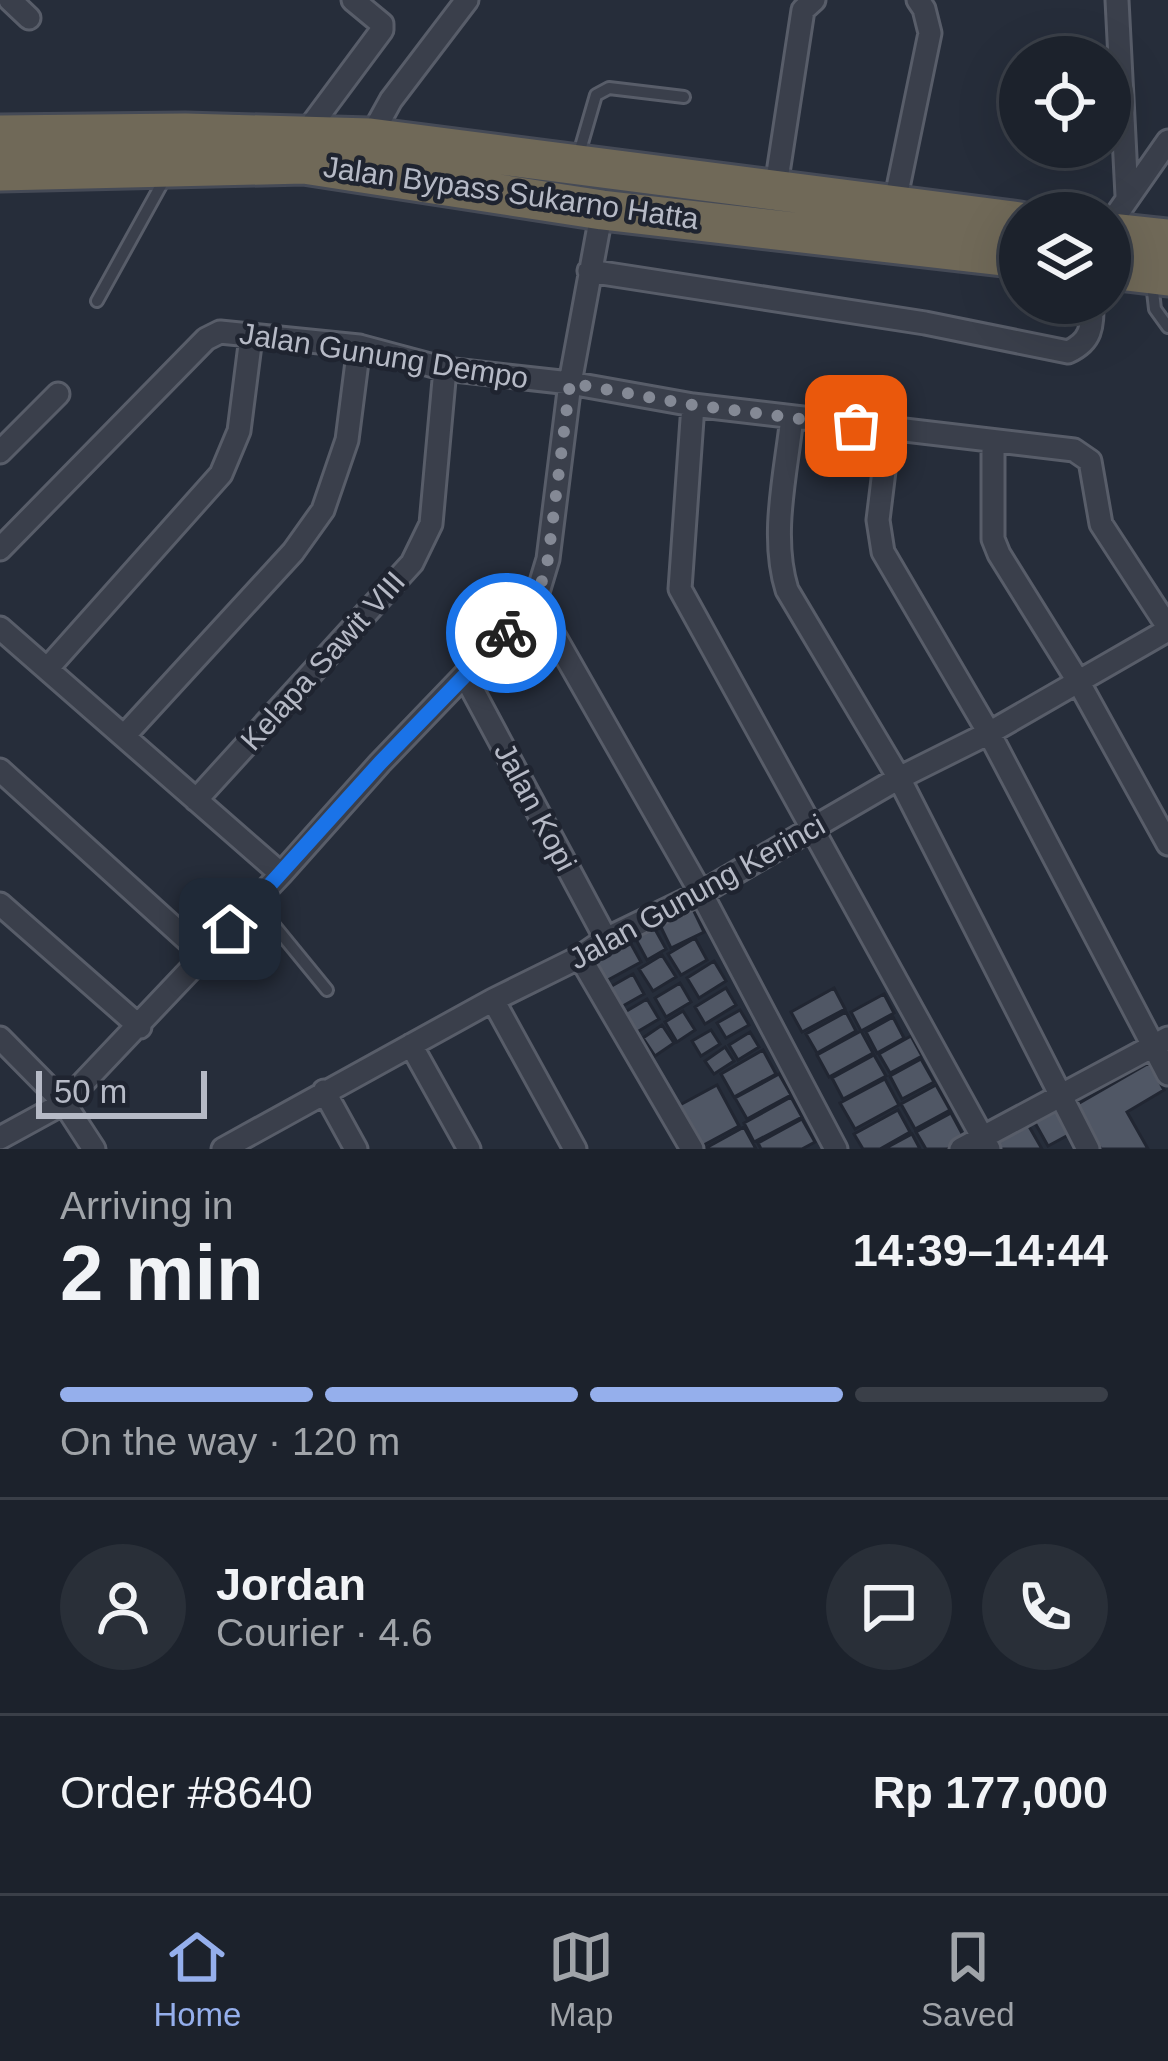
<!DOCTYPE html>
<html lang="en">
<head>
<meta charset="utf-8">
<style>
	body { margin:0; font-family:Arial,sans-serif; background:#292f38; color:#f1f3f6; height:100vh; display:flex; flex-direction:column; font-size:45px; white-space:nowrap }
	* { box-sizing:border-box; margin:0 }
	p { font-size:39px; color:#a0a4a9 }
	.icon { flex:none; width:66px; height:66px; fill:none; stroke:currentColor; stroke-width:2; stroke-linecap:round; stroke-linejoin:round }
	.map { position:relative; height:1149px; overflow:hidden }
	.details { display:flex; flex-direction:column; background:#1c222c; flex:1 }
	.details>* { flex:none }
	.tools { position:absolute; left:999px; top:36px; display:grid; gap:24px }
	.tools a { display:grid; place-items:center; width:132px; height:132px; border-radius:50%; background:#1c222c; box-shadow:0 12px 48px #0002,0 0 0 3px #3a3f48; font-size:60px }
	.scale { position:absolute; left:36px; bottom:30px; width:171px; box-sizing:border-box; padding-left:12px; border:6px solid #b6bac6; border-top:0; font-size:33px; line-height:42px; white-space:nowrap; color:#b6bac6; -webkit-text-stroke:9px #1f2430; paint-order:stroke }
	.pin { position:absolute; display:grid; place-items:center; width:102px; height:102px; color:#fff; margin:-51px; border-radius:24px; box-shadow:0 6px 18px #0006 }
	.courier { position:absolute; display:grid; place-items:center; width:120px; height:120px; margin:-60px; border:9px solid #1a73e8; border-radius:50%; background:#fff; color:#222; box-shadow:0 3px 15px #0007 }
	.overview em { font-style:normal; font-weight:700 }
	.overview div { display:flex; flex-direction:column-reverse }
	.overview { display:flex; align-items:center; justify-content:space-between; height:204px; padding:0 60px }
	h1 { font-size:78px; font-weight:700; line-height:90px }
	.bar { display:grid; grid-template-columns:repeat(4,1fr); gap:18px 12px; align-content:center; height:144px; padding:0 60px }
	.bar i { height:15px; border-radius:9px; background:#3a3f48 }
	.bar .on { background:#95afec }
	.bar p { grid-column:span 4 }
	.line { display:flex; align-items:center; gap:30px; padding:0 60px; border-top:3px solid #3a3f48 }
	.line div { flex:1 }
	.round { display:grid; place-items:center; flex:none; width:126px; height:126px; border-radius:63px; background:#292f38 }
	.menu { display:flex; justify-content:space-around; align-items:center; height:168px; border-top:3px solid #3a3f48; background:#1c222c; font-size:33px; color:#a0a4a9 }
	.menu a { display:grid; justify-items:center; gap:6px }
	.menu .on { color:#95afec }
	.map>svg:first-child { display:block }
	.building { fill:#505765; stroke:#212632; stroke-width:3 }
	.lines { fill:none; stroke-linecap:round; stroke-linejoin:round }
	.lane-casing { stroke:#585d69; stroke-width:16 }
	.street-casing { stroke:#585d69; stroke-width:27 }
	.highway-casing { stroke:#454a56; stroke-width:45 }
	.lane { stroke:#3a3f4b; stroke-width:10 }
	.street { stroke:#3a3f4b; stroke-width:21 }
	.highway { stroke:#706958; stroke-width:39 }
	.done { stroke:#848995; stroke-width:12; stroke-dasharray:0 21.6 }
	.route { stroke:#1a73e8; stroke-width:15 }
	.labels { text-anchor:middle; stroke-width:9; stroke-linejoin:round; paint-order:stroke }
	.street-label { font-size:30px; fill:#b6bac6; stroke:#1f2430 }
</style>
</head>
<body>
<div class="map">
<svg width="1168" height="1149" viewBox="0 0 1168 1149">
	<rect width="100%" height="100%" fill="#262d3a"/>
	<path class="building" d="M690,903l14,29 -33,16 -14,-29z
		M651,922l15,27 -19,11 -15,-28z
		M626,935l15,27 -35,19 -15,-27z
		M695,938l12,22 -26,15 -13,-21z
		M662,955l14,22 -23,14 -14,-22z
		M714,961l12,20 -27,17 -12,-20z
		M633,974l11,20 -23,13 -11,-20z
		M680,983l11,19 -25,15 -11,-19z
		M726,988l10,17 -31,19 -10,-17z
		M834,988l11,21 -43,23 -11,-20z
		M884,994l10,19 -33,18 -10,-19z
		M647,999l12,20 -22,13 -12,-20z
		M740,1010l9,15 -23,13 -9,-15z
		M683,1011l12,19 -18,12 -12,-20z
		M846,1012l10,19 -39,22 -11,-19z
		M893,1017l11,21 -27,15 -11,-21z
		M662,1025l12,18 -19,13 -12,-18z
		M711,1030l9,14 -19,12 -9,-15z
		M861,1031l12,22 -44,24 -12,-22z
		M750,1032l9,15 -21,13 -9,-15z
		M911,1036l11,20 -32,17 -11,-19z
		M725,1047l9,14 -20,13 -9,-13z
		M763,1050l13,24 -42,23 -13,-23z
		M874,1055l12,21 -43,23 -11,-21z
		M921,1059l13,23 -32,17 -12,-23z
		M1149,1063l15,27 -37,22 21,37h-47l-25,-44z
		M779,1074l12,21 -44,24 -12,-21z
		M885,1079l14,26 -44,24 -15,-26z
		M717,1085l22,41 -39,21 -22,-41z
		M936,1085l14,25 -35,19 -14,-25z
		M791,1097l11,20 -48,25 -10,-19z
		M1059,1108l13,25 -24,13 -14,-25z
		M898,1110l12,22 -30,17h-17l-9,-15z
		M951,1113l14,26 -18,10h-21l-10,-17z
		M802,1119l13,23 -13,7h-41l-3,-6z
		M1027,1123l15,26h-46l-4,-7z
		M744,1127l12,22h-52z
		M912,1134l8,15h-36z"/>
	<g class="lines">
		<defs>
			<path id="lane" d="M578,157l18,-62 13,-7 75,9
				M1152,283l3,26 13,18
				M97,301l68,-123
				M255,902l72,88"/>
			<path id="street" d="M10,0l19,18
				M1117,0l10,196
				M304,135l78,-105v-6l-29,-24
				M370,138l21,-38 76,-100
				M774,199l29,-189 11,-10
				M894,207l36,-174 -6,-24 -6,-9
				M602,210l-32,173 -22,176 -13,43 166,291 135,256
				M1110,224l58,-83
				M589,271l336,52 143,29c24,-11 24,-25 24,-49
				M693,405l-13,184 309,560
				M792,417c-6,56 -22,119 -5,173l112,188 189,371
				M889,430l-11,90 5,32 106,181 179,341
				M993,443v96l6,15 79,127 90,163
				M0,452l58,-58
				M0,549l206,-210 14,-7 139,14 86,23 125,14 123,22 381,45 16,11 11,63 67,103
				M0,628l281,246
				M47,669l174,-195 18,-43 12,-94
				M465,676l141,263
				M124,736l169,-184 30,-42 24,-70 12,-94
				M0,770l205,186
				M196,800l216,-237 19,-39 14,-155
				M0,904l140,123
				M580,957l112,192
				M493,1000l82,149
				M0,1038l64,65 -64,35
				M411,1045l58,104
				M324,1091l32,58
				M94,1149l-30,-46 217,-229 99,-111 155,-161
				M223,1149l270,-149 87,-43 26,-18 95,-46 198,-115 90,-45 179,-103
				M961,1149l207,-111"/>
			<path id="highway" d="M0,135l185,-2 185,5 650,84
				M0,171l304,-7 298,46 418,48
				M1110,233l58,6
				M1110,269l58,7"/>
		</defs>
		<use href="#lane" class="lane-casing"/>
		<use href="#street" class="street-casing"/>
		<use href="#highway" class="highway-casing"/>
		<use href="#lane" class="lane"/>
		<use href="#street" class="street"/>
		<use href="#highway" class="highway"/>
	</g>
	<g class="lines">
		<path class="done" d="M506,633l30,-31 12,-43 22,-176 123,22 163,21"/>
		<path class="route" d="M230,929l150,-166 126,-130"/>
	</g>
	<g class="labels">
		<g class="street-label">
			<text transform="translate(511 193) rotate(8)" y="10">Jalan Bypass Sukarno Hatta</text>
			<text transform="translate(384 356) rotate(9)" y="10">Jalan Gunung Dempo</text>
			<text transform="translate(323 661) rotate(-48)" y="10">Kelapa Sawit VIII</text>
			<text transform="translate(535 807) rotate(62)" y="10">Jalan Kopi</text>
			<text transform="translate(697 892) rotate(-29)" y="10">Jalan Gunung Kerinci</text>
		</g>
	</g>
</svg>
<div class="tools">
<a><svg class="icon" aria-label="locate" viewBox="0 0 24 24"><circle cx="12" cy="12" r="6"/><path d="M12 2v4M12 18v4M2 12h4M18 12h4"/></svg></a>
<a><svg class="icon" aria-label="layers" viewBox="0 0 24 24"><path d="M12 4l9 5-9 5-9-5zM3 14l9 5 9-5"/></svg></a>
</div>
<div class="scale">50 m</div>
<div class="pin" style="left:856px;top:426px;background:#ea580c"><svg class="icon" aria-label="bag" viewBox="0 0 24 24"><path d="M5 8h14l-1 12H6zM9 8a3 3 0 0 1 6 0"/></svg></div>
<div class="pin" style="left:230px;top:929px;background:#1f2937"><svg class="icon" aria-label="home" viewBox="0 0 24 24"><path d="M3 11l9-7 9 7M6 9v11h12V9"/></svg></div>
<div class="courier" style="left:506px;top:633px"><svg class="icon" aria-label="bike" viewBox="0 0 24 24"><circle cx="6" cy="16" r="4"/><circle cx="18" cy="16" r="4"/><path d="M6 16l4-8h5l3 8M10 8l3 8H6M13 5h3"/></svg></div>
</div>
<section class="details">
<div class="overview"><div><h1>2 min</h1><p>Arriving in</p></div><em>14:39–14:44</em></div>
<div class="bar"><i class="on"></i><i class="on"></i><i class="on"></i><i></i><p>On the way · 120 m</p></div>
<div class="line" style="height:216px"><a class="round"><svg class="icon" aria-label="person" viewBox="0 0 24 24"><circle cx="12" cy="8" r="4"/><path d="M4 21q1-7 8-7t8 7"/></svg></a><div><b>Jordan</b><p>Courier · 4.6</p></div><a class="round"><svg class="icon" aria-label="chat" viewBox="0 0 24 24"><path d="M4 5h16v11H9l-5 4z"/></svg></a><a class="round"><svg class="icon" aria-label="phone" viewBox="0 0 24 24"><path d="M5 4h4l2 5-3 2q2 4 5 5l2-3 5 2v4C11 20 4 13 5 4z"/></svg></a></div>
<div class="line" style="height:156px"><div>Order #8640</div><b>Rp 177,000</b></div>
</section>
<nav class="menu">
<a class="on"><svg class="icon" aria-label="home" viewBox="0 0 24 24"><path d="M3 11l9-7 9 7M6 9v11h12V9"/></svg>Home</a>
<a><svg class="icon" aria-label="map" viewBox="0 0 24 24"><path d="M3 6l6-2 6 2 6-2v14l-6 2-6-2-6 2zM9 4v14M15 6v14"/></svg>Map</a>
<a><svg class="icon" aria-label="saved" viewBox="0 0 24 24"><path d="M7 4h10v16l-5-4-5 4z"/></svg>Saved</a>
</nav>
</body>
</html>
